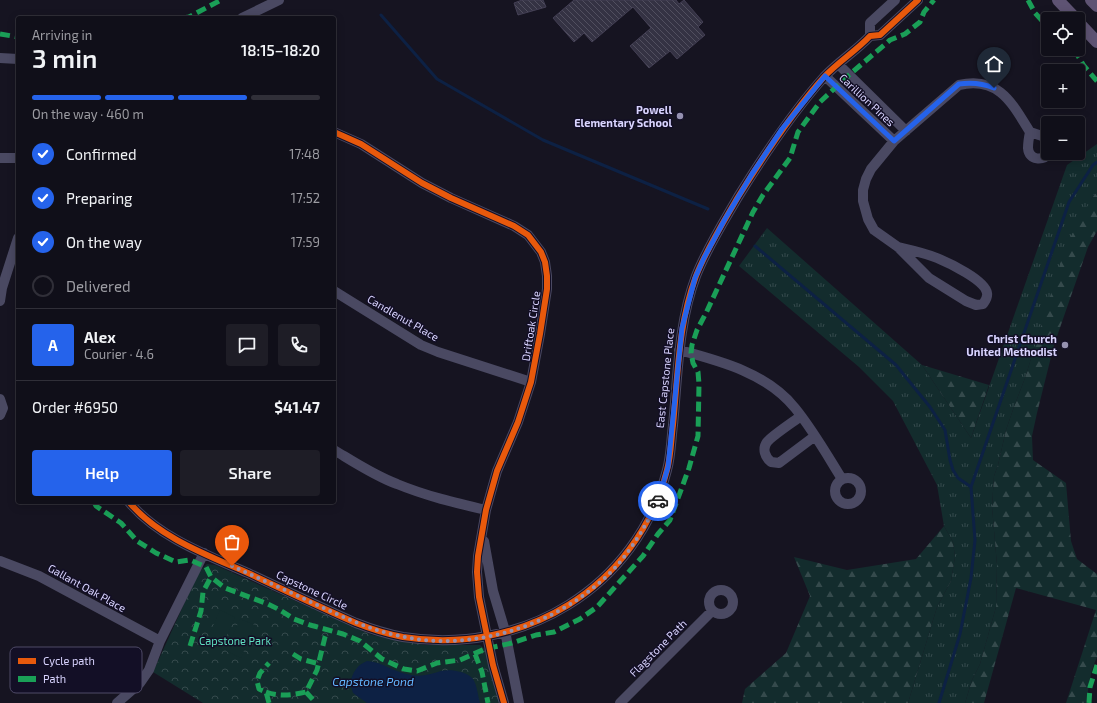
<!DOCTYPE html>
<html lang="en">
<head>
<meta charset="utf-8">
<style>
	body { margin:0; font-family:"Exo 2",sans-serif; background:#1e1d26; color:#f1f3f6; height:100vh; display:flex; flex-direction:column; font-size:15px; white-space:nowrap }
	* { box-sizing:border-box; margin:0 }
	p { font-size:13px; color:#9c9ca2 }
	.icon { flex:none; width:22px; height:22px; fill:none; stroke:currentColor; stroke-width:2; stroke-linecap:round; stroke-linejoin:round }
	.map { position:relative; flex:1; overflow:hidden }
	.sheet { position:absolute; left:16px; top:16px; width:320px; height:488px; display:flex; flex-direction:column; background:#100f19; border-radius:4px; box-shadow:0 2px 10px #0003,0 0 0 1px #302f38 }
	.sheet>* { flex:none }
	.buttons { position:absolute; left:1041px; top:12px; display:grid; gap:8px }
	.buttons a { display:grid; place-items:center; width:44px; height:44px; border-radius:4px; background:#100f19; box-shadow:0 2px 10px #0003,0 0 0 1px #302f38; font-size:20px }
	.pin { position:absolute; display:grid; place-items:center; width:34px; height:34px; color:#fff; margin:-41px -17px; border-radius:50% 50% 50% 0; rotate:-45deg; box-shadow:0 0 4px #0007 }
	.pin .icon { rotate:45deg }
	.courier { position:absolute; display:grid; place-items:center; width:40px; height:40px; margin:-20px; border:3px solid #2563eb; border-radius:50%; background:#fff; color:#222; box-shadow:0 1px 5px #0007 }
	.head em { font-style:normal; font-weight:600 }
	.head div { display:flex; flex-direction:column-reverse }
	.head { display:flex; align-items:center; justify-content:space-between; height:68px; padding:0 16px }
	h1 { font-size:26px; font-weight:600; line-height:30px }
	.bar { display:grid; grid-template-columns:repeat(4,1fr); gap:6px 4px; align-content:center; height:48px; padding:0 16px }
	.bar i { height:5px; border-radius:3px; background:#302f38 }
	.bar .selected { background:#2563eb }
	.bar p { grid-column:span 4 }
	.line { display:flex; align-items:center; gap:10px; padding:0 16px; border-top:1px solid #302f38 }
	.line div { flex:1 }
	.round { display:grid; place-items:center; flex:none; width:42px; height:42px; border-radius:4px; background:#1e1d26 }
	ol { padding:0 16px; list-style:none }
	li { display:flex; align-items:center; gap:12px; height:44px }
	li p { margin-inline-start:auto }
	li .icon { padding:4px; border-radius:50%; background:#2563eb; color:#fff; stroke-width:4 }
	li:last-child { color:#9c9ca2 }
	li i { width:22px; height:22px; border:2px solid #302f38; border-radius:50% }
	.action { display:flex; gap:8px; margin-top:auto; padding:8px 16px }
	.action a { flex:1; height:46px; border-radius:4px; background:#2563eb; color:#fff; font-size:16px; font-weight:600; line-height:46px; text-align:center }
	.action a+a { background:#1e1d26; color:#f1f3f6 }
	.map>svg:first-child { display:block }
	.grass { fill:url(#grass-tufts) }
	.forest { fill:url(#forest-firs) }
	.park { fill:url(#park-crowns) }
	.garden { fill:#132c2d }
	.water { fill:#0d2144 }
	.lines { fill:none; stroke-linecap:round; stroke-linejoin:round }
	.stream { stroke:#0d2144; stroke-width:3 }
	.building { fill:url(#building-back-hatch); stroke:#433f54 }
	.minor { stroke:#4a4962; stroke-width:10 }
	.major { stroke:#5e5373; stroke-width:12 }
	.quiet { stroke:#1a9f57; stroke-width:5; stroke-dasharray:10 5; stroke-linecap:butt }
	.cycleway-casing { stroke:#130f26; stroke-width:8 }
	.cycleway { stroke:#e8590c; stroke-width:6 }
	.done { stroke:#9591b1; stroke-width:4; stroke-dasharray:0 7.2 }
	.route { stroke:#2563eb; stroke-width:5 }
	.poi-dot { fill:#9591b1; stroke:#130f26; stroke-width:1.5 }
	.labels { text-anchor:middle; stroke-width:3; stroke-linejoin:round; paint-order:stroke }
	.street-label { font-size:11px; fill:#d9d4ff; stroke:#130f26 }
	.poi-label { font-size:11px; font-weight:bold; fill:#d9d4ff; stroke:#130f26; text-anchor:end }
	.park-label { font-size:11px; fill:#5fe0c0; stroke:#130f26 }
	.water-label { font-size:12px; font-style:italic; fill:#62b6ff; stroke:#130f26 }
	.key { fill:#130f26; stroke:#4e4a67; stroke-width:1 }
	.key-label { font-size:11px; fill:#d9d4ff }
</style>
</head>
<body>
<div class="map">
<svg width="1097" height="703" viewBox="0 0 1097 703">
	<defs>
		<pattern id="grass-tufts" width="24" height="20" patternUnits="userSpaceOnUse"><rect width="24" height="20" fill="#132c2d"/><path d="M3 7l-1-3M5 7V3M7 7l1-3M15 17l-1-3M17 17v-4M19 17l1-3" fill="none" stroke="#354a4c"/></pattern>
		<pattern id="forest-firs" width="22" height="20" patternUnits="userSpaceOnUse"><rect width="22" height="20" fill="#132c2d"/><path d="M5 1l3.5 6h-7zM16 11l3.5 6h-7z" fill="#354a4c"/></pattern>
		<pattern id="park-crowns" width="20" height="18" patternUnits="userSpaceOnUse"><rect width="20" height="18" fill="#132c2d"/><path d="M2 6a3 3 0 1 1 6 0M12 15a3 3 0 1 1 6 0" fill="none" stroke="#354a4c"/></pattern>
		<pattern id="building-back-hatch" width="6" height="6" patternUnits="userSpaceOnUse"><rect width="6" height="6" fill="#343243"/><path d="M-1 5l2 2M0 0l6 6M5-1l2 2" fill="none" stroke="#514f5f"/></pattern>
	</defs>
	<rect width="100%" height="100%" fill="#161421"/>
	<path class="grass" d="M1097,144v48l-5,6 -50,126 -17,54 -10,26 -9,26 -8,35 -4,11 -2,31 5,58 -1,42 -16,57 -8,16 -7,23h-57l29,-96 14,-26 4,-24 -2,-15 -9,-16 -7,-41 -44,-84 -34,-34 -120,-101 28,-38 155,137 49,73 96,-273z"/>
	<path class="forest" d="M1097,192v39l-9,16 -34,98 -17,68 -5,23 1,24 33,23 5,58 6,18 20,15v83c-7,15 -9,30 -10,46h-21l30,-93 -80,-22 -32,115h-19l7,-23 8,-16 16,-57 1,-42 -5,-58 2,-31 4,-11 8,-35 9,-26 10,-26 36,-117 9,-23 22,-40z
		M922,365l67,20 -18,53z
		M944,526l9,16 2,15 -4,24 -14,26 -29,96h-166l3,-14 41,-36 24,-57 -16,-39 53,13 69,-11z"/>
	<path class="park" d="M207,564l8,1 157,70 24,5 29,5h55l6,5 14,53h-297l-50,-31 42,-92 5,-9z"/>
	<path class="garden" d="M220,610l15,7 -14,32 -15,-7z
		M240,619l15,6 -14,33 -15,-7z"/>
	<path class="water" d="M367,661c16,1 28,12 44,14 11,2 20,-1 30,-4 9,-2 25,0 32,8 4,6 5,17 7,24h-113l-14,-10 -3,-10c3,-11 7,-18 17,-22z"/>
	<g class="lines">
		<path class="stream" d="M381,15l56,64 106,61 165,69
			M755,246l141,119 34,42 15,23 5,30 3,10 5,8 13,9 4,53 -4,38 -11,56 -21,69
			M971,487l98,-285 24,-37 4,-3"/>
	</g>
	<path class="building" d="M522,0h21l3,7 -28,8 -4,-12z
		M574,0h102l3,4 5,-4 19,22 -5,5 7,8 -28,24 -7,-8 -21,17 -19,-22 21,-18 -18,-21 -41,35 -8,-9 -10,9 -21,-24z"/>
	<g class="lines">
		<path class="minor" d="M242,18l37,-18
			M870,36v-13l25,-23
			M0,58l18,1
			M838,64l68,67
			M825,76l69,65
			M334,132l27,12 61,39 29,15 63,28 14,9 13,17 4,10 2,14v13l-7,45 -9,48 -13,40 -21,49 -11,39 -8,46 -1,16 2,25 14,68 11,38
			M1048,139l-3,-2 -15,-5c-1,5 -2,11 -2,16 1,13 15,13 22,5
			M0,158h18
			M898,247c13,3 27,6 39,11 12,5 48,22 50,35 1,5 -2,8 -4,11l-7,1 -10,-4 -37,-23 -31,-31 -24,-17 -6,-11 -5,-18v-11l3,-11 5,-10 23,-28 65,-56c40,-9 53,18 71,47
			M334,291l87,54 17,7 93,30
			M0,301l2,-13 16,-50
			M679,350c41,11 88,23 116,58 18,22 32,47 47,71
			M0,399l3,9 -3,7
			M801,416c-8,6 -28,19 -34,26 -5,7 -2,15 4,20l8,1 36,-27
			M334,450c20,12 41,26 63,34 29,12 59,19 89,26
			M835 491a13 13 0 1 1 26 0a13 13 0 1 1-26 0Z
			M129,502c29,35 78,53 119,71 36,17 72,34 108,50 15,6 31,11 47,14 119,19 234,-49 264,-167 4,-14 4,-30 6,-45 5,-50 5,-101 23,-149 11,-28 27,-53 42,-79 26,-42 53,-83 86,-120 14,-15 32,-26 46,-41l10,-1 38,-35
			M484,541l9,50 12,40 14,72
			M0,561l39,15 121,65
			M709 602a12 12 0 1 1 24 0a12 12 0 1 1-24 0Z
			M117,703l23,-20 9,-13 11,-29 44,-88
			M620,703l92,-92"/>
		<path class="major" d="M1058,0l18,19
			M1091,0l6,6
			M1078,22l19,20"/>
		<path class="quiet" d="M1028,0l7,13 13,14
			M183,18l6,-1 32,-17
			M0,34l18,3
			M1074,49l10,17 13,15
			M94,502l2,4 25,17 16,18 19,12 20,9 14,-2 16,7 5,10 14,11 43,16 12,6 14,9 16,6 33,9 17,7 22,18 22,10 13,2 20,-8 23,-3 25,-11 27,-6 24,-8 18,-3 26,-13 17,-12 46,-51 15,-22 12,-14 19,-52 9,-32 1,-52 -1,-12 -5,-9 -2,-10 1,-8 5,-15 9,-17 47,-101 10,-17 27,-37 8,-26 22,-30 29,-27 41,-35 15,-6 15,-12 4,-10 10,-12
			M190,646l11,-35 2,-19 8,-15
			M293,654l8,5 18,5
			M475,654l7,18 6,31
			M266,692c15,5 26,3 40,0l11,-22 8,-33 3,-7
			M306,692l10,11
			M269,703l-3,-11 -7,-3 -2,-8 3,-8 9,-10
			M1089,703l1,-16 7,-22"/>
		<defs>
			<path id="cycleway" d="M334,132l27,12 61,39 29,15 63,28 14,9 13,17 4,10 2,14v13l-7,45 -9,48 -13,40 -21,49 -11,39 -8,46 -1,16 2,25 14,68 11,38
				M129,502c29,35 78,53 119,71 36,17 72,34 108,50 15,6 31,11 47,14 119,19 234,-49 264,-167 4,-14 4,-30 6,-45 5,-50 5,-101 23,-149 11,-28 27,-53 42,-79 26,-42 53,-83 86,-120 14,-15 32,-26 46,-41l10,-1 38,-35"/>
		</defs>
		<use href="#cycleway" class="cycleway-casing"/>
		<use href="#cycleway" class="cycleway"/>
	</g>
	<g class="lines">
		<path class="done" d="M232,566c28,13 56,25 83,38 28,13 55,26 85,32 73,17 158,-11 211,-64 12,-12 22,-27 31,-41 5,-10 12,-19 16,-30"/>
		<path class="route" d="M658,501l10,-34 14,-139 13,-50 9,-20 21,-39 27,-45 30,-45 43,-53 69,65 65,-57c13,-2 23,-1 35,4"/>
	</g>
	<g class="poi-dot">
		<circle cx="680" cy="116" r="4"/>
		<circle cx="1065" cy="345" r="4"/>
	</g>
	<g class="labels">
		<g class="street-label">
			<text transform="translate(867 100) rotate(43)" y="4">Carillion Pines</text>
			<text transform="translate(403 318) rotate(30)" y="4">Candlenut Place</text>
			<text transform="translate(531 326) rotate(-81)" y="4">Driftoak Circle</text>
			<text transform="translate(665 378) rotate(-84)" y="4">East Capstone Place</text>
			<text transform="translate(87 588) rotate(29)" y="4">Gallant Oak Place</text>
			<text transform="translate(312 590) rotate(25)" y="4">Capstone Circle</text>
			<text transform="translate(658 648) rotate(-45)" y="4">Flagstone Path</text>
		</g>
		<g class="poi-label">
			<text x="672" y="114">Powell<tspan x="672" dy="13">Elementary School</tspan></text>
			<text x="1057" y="343">Christ Church<tspan x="1057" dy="13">United Methodist</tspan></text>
		</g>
		<g class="park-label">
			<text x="235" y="645">Capstone Park</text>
		</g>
		<g class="water-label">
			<text x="373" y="686">Capstone Pond</text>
		</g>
	</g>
	<rect x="10" y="647" width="132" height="46" rx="6" class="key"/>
	<rect x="18" y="658" width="18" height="6" fill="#e8590c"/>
	<rect x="18" y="676" width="18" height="6" fill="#1a9f57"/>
	<g class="key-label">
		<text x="43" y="665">Cycle path</text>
		<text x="43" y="683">Path</text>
	</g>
</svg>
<div class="buttons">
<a><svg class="icon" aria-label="locate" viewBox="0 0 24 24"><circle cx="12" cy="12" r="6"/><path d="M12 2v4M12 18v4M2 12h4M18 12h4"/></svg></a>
<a>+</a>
<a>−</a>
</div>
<div class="pin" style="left:232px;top:566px;background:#ea580c"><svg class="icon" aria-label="bag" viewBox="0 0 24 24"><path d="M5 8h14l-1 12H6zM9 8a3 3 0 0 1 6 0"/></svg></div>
<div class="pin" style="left:994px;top:88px;background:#1f2937"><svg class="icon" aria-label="home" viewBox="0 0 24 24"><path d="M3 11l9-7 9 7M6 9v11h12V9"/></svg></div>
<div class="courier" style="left:658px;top:501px"><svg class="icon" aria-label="car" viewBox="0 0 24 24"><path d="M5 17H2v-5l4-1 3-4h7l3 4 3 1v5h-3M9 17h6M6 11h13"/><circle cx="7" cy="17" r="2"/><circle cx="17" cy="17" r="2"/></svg></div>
<section class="sheet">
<div class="head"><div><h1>3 min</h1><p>Arriving in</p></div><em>18:15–18:20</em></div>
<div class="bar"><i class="selected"></i><i class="selected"></i><i class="selected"></i><i></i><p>On the way · 460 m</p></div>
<ol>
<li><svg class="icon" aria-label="check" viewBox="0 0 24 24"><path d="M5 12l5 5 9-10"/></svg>Confirmed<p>17:48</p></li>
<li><svg class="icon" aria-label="check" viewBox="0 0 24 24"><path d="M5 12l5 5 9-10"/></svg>Preparing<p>17:52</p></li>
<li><svg class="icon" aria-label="check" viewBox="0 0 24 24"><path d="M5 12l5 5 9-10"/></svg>On the way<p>17:59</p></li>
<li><i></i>Delivered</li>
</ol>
<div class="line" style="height:72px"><b class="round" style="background:#2563eb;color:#fff">A</b><div><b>Alex</b><p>Courier · 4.6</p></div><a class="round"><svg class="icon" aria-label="chat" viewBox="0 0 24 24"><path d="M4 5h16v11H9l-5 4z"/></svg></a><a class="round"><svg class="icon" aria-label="phone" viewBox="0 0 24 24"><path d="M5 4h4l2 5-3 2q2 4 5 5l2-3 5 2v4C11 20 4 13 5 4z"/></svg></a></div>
<div class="line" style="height:52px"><div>Order #6950</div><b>$41.47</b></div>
<div class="action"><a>Help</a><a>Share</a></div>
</section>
</div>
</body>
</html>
